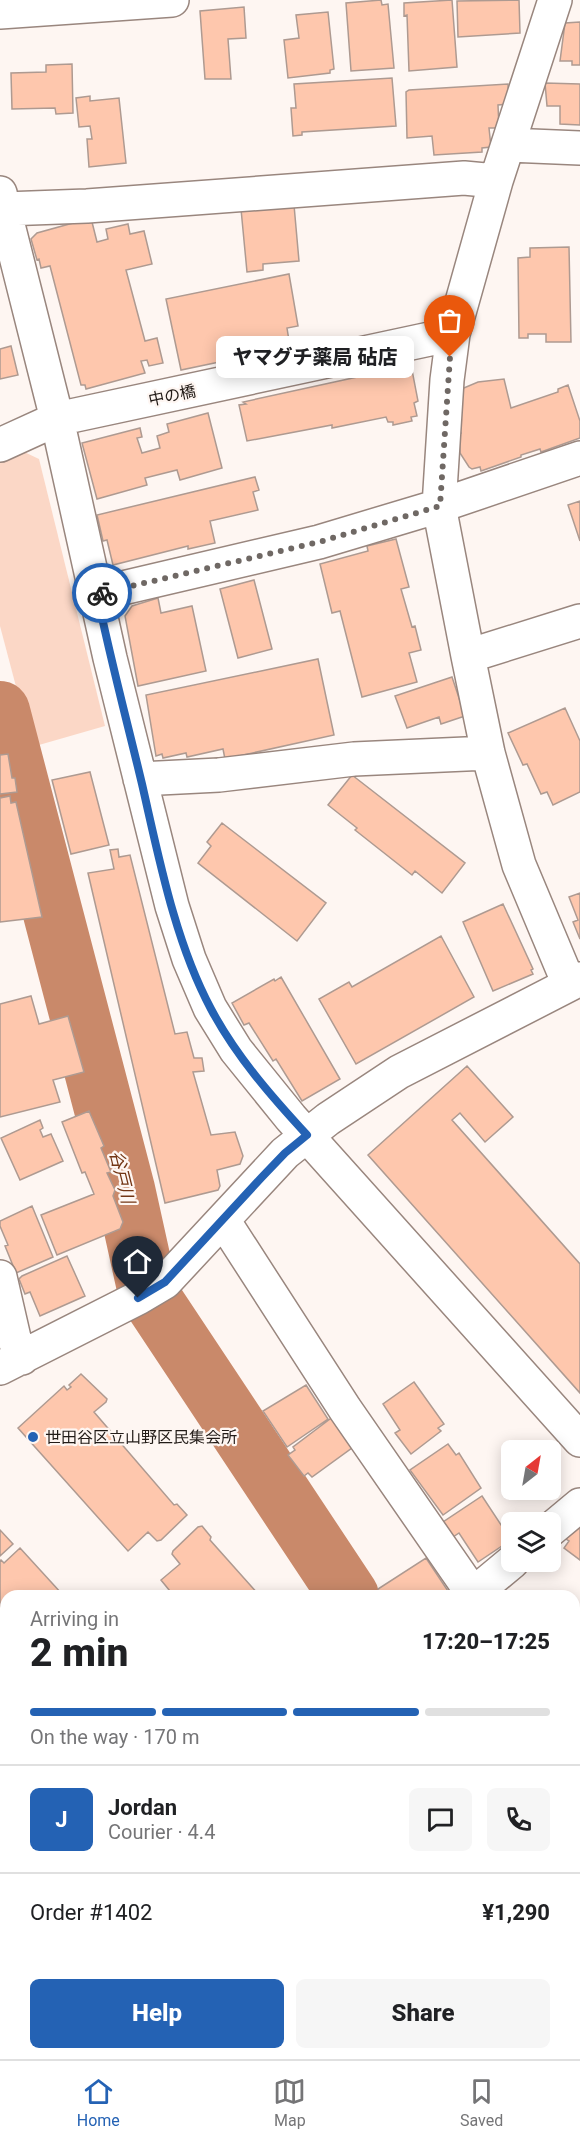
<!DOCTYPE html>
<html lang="en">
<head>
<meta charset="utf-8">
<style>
	body { margin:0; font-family:Roboto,"Noto Sans JP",sans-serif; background:#f6f6f6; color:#202124; height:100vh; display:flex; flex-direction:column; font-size:22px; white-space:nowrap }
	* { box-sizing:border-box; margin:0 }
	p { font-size:20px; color:#757577 }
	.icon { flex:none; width:33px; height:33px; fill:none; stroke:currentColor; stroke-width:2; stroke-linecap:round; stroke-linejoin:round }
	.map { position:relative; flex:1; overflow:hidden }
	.drawer { position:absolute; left:0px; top:1590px; width:580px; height:470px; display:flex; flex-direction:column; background:#fff; border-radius:18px 18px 0 0; box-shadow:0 3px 15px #0003 }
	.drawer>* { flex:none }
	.needle { width:39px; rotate:31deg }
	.fabs { position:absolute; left:501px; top:1440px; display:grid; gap:12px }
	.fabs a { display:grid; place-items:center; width:60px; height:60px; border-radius:9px; background:#fff; box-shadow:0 3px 15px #0003; font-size:30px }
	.pin { position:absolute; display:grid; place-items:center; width:51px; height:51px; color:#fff; margin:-62px -26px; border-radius:50% 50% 50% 0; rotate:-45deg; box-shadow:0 0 6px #0007 }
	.pin .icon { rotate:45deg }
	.courier { position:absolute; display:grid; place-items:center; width:60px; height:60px; margin:-30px; border:4px solid #2462b4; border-radius:50%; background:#fff; color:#222; box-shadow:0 2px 8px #0007 }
	.bubble { position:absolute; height:42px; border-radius:9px; background:#fff; box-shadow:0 3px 15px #0003; font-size:20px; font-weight:800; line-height:42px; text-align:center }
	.summary em { font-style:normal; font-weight:800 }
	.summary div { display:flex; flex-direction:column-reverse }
	.summary { display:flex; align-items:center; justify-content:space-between; height:102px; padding:0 30px }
	h1 { font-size:39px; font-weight:800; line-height:45px }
	.bar { display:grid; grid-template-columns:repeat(4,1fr); gap:9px 6px; align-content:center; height:72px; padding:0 30px }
	.bar i { height:8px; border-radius:4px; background:#e0e0e0 }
	.bar .on { background:#2462b4 }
	.bar p { grid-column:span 4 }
	.line { display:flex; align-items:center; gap:15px; padding:0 30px; border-top:2px solid #e0e0e0 }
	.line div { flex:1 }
	.round { display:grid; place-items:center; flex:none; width:63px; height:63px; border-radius:9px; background:#f6f6f6 }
	.primary-button { display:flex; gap:12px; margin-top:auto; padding:12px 30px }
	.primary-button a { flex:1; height:69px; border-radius:9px; background:#2462b4; color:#fff; font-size:24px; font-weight:800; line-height:69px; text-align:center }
	.primary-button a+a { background:#f6f6f6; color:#202124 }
	.dock { display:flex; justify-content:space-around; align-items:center; height:84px; border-top:2px solid #e0e0e0; background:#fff; font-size:16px; color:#757577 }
	.dock a { display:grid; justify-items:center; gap:3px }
	.dock .on { color:#2462b4 }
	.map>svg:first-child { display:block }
	.green { fill:#fbd7c6 }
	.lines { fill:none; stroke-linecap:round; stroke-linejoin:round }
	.river { stroke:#c9896a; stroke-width:60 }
	.building { fill:#fec7ad; stroke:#ae9a91; stroke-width:1.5 }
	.minor-casing { stroke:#99867e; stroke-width:36 }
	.minor { stroke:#fff; stroke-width:33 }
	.done { stroke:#6f6864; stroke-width:6; stroke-dasharray:0 10.8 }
	.route { stroke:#2462b4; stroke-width:8 }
	.poi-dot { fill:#2462b4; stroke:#fef6f2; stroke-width:2 }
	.labels { text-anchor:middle; stroke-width:4.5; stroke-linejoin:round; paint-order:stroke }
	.street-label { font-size:16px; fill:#221b17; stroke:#fef6f2 }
	.poi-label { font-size:16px; fill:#221b17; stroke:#fef6f2; text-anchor:start }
	.water-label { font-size:18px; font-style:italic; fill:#733615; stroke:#fef6f2 }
</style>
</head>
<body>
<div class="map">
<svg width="580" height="2059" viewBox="0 0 580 2059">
	<rect width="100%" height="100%" fill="#fef6f2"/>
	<path class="green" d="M20,450l19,9 66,267 -73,21 -32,-121v-167z"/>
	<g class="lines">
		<path class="river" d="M0,711l125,478 23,104 201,303
			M574,1844l6,4"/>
	</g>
	<path class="building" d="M381,0l1,5 6,-1 6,64 -43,3 -5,-68z
		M452,0l5,67 -48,4 -2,-56 -3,1v-13z
		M519,0l1,33 -62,4 -1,-36z
		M244,7l2,31 -18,1 3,40h-26l-5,-68z
		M328,12l6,57 -4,1v3l-42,5 -4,-38 15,-2 -3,-23z
		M580,22v43h-8v-4h-12l5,-38z
		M72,64l1,49 -17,1 -1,-6 -43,1 -1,-36 35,-1v-7z
		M392,78l4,48 -94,6v3l-9,1 -2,-28h5l-2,-24z
		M545,83l35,1v41l-20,-1v-18h-13z
		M508,84l1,20 -11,1 1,23h-10l2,19 -9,1v4l-48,3 -2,-19 -25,2 -1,-46 3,-2z
		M90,96v5l29,-3 7,65 -37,4 -2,-28h5l-2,-13 -11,1 -3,-29z
		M294,205l5,56 -36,3v6l-16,2 -6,-63z
		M91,218l6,24 11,-3 -2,-10 22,-5 2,10 14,-3 8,33 -26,6 19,71 12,-3 6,25 -14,3 -2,-6 -6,1 4,12 -59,16 -1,-4h-4l-31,-119 -9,2 -2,-9 -2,1 -6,-21 6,-6z
		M569,247l2,95h-25v-8h-18v4h-9l-1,-80 12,-1v-9z
		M289,274l9,52 -11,2 3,19 -109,23 -15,-71z
		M11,346l7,29 -18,4v-30z
		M408,366l1,4h3l6,31 -4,2 3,13 -6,1 1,4 -19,4v-3h-5l-2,-5 -54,11v-3l-85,16 -8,-36 7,-1 -3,-2z
		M504,379l7,29 47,-16v-3l10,-4 12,36v17l-39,14 -1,-3 -19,6v2l-40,14 -1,-4 -8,2 -3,-2 -9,-14 -1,-18 2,-2 -6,-11 4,-32 19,-8z
		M208,413l14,55 -42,12 -3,-10 -32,8 2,7 -50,14 -15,-56 58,-15 2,9 -5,1 5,15 18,-5 -3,-12 12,-4 -2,-8z
		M255,477l4,13 -6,2 5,18 -48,11 5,22 -27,6v-3l-75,19 -6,-25 -4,1 -6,-26z
		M580,501v40l-12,-36z
		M396,539l13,48 -8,2 11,38 3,-1 6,24 -12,3 8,29 -55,15 -22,-86 -8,2 -12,-49 48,-13 -1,-5z
		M254,580l18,69 -34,9 -18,-69z
		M158,598l3,15 31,-7 14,65 -68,15 -13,-70 7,-10z
		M318,659l16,76 -109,24 -2,-10 -36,8 -1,-4 -23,5 -1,-4 -6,2 -10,-61z
		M452,677l13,39 -24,8 -2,-7 -32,11 -12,-32z
		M565,708l15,33v51l-27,13 -6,-13 -6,2 -14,-30 -4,1 -15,-32z
		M8,754l4,24h3l2,14 -17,2v-39z
		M90,772l19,73 -38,9 -19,-74z
		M352,775l113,88 -23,30 -27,-22 -3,4 -57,-45 2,-2 -29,-23z
		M10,796l1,7 5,-1 26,115 -42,5v-124z
		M222,823l104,80 -29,38 -99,-78 13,-17 -4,-4z
		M118,849l1,8 11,-2 45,179 12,-2 7,26h8l2,13 -11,1 18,63 24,-3 8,24 -3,8 -23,6 3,16 -2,4 -53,13 -77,-330 26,-4 -4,-19z
		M580,893v46l-7,-17 5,-2 -9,-23z
		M503,904l30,65 -2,1 2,4 -40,17 -30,-69z
		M441,936l33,61 -118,67 -37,-65 30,-17 3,5z
		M281,977l59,102 -38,22 -26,-42 -3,2 -24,-38 -5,2 -12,-22 42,-24 1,2z
		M31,996l8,28 29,-8 16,56 -31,8 7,22 -60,15v-113z
		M467,1066l46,51 -28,25 -25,-29 -8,7 128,144v129l-212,-238z
		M89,1111l15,35 -3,2 10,24 -4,1 8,17 -2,6 10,26 -3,7 -63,26 -16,-40 53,-21 -9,-22 -3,1 -20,-51z
		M40,1120l3,8 -3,2 3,7 8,-3 12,27 -43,19 -19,-42z
		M32,1206l21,51 -37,16 -11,-27 3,-1 -8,-19v-5z
		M67,1256l18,40 -45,20 -10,-24 -5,2 -6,-15 3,-3z
		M81,1374l26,25 -1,3 -12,10 80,93 3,-1 10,11 -26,25 -4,1 -9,-9 -20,19 -110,-123 46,-42 3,4 4,-3 -2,-2z
		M414,1382l30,42 -6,4 3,3 -30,23 -16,-21 5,-3 -17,-26z
		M306,1385l22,34 -41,28 -24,-36z
		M334,1416l22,29 -44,32 -4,-4 -4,3 -16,-21 7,-5 -2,-3z
		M448,1444l8,11 3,-2 22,35 -38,27 -33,-45z
		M482,1496l29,44 -33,22 -19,-29 -6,4 -10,-15z
		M202,1526l9,11 -1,3 50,56h-86l-13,-16 19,-16 -8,-10 1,-3 25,-24z
		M577,1526l3,1v33l-16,-12 5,-7 -3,-2z
		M0,1530l13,14 -13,12z
		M20,1548l42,46 -2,2h-54v41l-6,-7v-68l1,-2 3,3z
		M426,1558l22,33 -7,5h-58l-5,-7z
		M574,1716l6,6v16l-4,4 4,6 -6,4z
		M574,1756l6,6v49l-5,4z
		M580,1992v48l-6,-6v-36z
		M528,2054h33l6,5h-43z"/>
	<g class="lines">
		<defs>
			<path id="minor" d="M555,0l-59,181 -43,153 -6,46 -8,126 29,150 20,97 31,112 50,119
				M0,12l172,-12
				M508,145l72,3
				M0,193l57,226 53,239 62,248 17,53 21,49 26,42 55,68 289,322
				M4,209l83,-3 377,-28 32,3
				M0,445l57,-26 396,-85
				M97,594l222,-52 120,-36 141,-48
				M468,656l112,-35
				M140,779l79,-4 135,-16 134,-6
				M223,1220l122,189 128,185
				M0,1277l14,61 8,20
				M0,1368l138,-70 27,-16 120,-129 43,-34 71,-47 181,-93
				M550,1530l30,-25
				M471,1596l41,-34
				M0,1697l6,6
				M0,1950l6,-8
				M574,1961l6,4
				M167,2054l7,5
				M471,2054l9,5
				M0,2058l1,1
				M135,2059l4,-5
				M503,2059l4,-5"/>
		</defs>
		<use href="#minor" class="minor-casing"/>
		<use href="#minor" class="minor"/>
	</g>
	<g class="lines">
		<path class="done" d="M102,593l217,-51 121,-36 10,-149"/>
		<path class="route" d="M102,593l-5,1c13,64 30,127 45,190 17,74 33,158 69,225 25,47 60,87 96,126l-22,18 -23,24 -97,105 -27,16"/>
	</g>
	<circle class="poi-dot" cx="33" cy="1437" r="6"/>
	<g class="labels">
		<g class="street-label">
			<text transform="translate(172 395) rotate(-12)" y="6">中の橋</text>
		</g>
		<g class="poi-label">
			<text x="45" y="1443">世田谷区立山野区民集会所</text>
		</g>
		<g class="water-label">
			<text transform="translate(122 1177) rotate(76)" y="6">谷戸川</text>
		</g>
	</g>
</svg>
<div class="fabs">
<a><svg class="needle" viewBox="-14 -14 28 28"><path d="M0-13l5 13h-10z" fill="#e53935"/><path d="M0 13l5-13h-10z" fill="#757577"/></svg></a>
<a><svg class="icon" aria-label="layers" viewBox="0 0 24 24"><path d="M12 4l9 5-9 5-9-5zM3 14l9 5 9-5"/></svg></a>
</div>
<div class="pin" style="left:450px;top:357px;background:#ea580c"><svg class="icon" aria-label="bag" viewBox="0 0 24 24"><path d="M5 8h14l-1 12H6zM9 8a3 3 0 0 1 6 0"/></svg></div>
<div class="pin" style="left:138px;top:1298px;background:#1f2937"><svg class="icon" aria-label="home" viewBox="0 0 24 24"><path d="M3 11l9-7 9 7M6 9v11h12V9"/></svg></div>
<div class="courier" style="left:102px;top:593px"><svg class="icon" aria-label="bike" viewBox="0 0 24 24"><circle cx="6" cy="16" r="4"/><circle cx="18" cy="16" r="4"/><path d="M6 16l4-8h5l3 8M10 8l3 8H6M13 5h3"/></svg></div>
<div class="bubble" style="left:216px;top:336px;width:198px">ヤマグチ薬局 砧店</div>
<section class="drawer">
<div class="summary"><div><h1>2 min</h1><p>Arriving in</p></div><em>17:20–17:25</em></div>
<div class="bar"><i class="on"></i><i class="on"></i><i class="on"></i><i></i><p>On the way · 170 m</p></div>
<div class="line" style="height:108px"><b class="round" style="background:#2462b4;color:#fff">J</b><div><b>Jordan</b><p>Courier · 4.4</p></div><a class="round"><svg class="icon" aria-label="chat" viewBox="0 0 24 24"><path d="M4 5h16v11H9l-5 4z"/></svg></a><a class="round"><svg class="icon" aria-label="phone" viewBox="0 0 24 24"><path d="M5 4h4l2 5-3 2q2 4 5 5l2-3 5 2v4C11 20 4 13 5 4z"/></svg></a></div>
<div class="line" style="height:78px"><div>Order #1402</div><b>¥1,290</b></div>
<div class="primary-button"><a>Help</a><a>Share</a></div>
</section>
</div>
<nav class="dock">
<a class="on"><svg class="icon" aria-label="home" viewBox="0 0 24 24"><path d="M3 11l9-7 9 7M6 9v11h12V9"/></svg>Home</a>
<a><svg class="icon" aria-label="map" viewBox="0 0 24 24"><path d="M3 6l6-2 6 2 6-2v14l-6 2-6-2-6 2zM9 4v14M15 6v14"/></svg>Map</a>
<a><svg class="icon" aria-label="saved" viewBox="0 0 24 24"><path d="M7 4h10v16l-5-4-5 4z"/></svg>Saved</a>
</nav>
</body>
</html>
